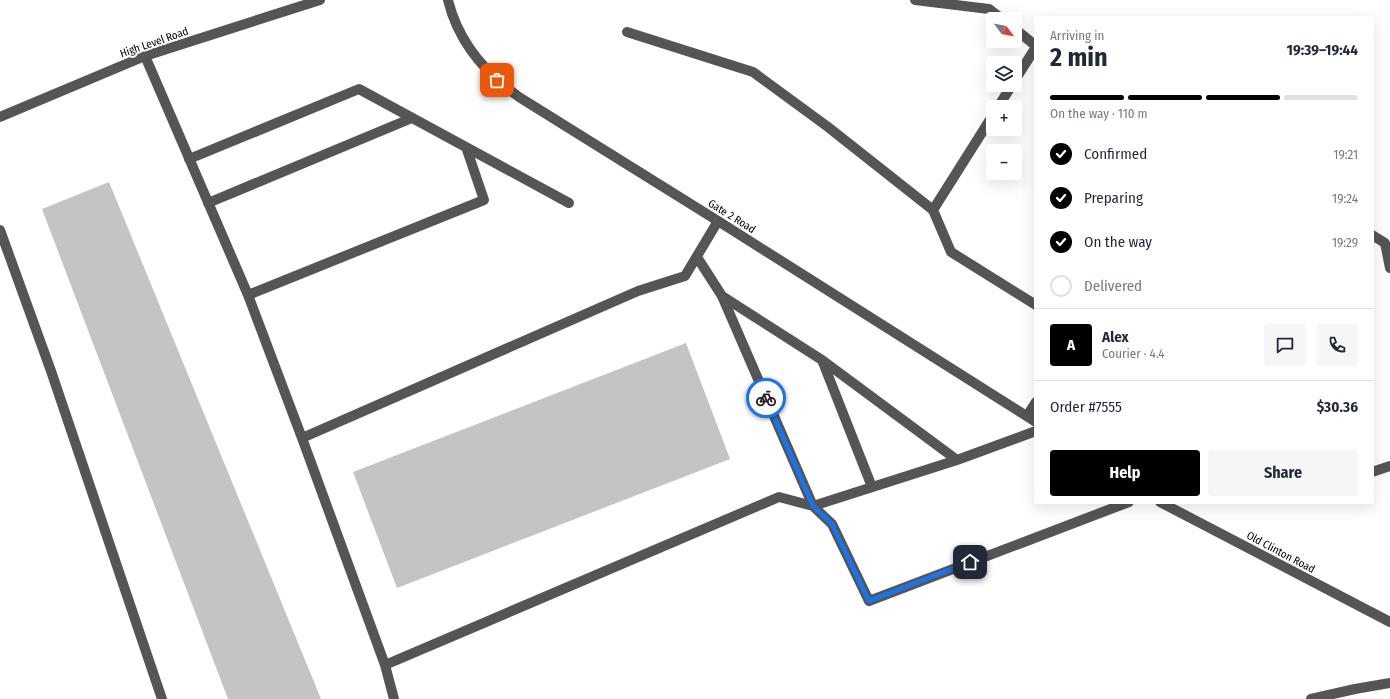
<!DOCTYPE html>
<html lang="en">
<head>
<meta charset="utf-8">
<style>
	body { margin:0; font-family:"Fira Sans Condensed",sans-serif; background:#f6f6f7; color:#1f2937; height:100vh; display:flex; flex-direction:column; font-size:15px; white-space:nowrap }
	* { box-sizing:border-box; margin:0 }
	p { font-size:13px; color:#747a83 }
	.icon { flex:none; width:22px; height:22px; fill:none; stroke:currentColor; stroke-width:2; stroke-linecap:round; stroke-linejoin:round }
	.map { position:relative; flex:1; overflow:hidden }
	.details { position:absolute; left:1034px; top:16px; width:340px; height:488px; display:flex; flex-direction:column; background:#fff; border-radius:4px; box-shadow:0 4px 16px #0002 }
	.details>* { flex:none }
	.needle { width:26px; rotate:122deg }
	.fabs { position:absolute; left:986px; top:12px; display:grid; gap:8px }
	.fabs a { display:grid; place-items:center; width:36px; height:36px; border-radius:4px; background:#fff; box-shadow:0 4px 16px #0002; font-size:20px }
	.pin { position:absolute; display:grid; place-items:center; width:34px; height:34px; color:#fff; margin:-17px; border-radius:8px; box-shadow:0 2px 6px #0006 }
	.courier { position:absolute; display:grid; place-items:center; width:40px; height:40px; margin:-20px; border:3px solid #1a73e8; border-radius:50%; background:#fff; color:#222; box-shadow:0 1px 5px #0007 }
	.overview em { font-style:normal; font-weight:700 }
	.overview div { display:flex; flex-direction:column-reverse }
	.overview { display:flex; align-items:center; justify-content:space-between; height:68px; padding:0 16px }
	h1 { font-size:26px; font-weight:700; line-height:30px }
	.bar { display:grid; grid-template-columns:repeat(4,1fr); gap:6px 4px; align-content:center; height:48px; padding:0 16px }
	.bar i { height:5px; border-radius:3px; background:#e0e1e3 }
	.bar .selected { background:#000 }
	.bar p { grid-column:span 4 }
	.line { display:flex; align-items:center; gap:10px; padding:0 16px; border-top:1px solid #e0e1e3 }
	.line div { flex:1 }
	.round { display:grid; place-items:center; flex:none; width:42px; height:42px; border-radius:4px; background:#f6f6f7 }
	ol { padding:0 16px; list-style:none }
	li { display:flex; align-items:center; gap:12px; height:44px }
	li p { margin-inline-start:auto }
	li .icon { padding:4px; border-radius:50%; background:#000; color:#fff; stroke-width:4 }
	li:last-child { color:#747a83 }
	li i { width:22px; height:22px; border:2px solid #e0e1e3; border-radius:50% }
	.action { display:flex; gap:8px; margin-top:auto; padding:8px 16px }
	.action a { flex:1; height:46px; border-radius:4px; background:#000; color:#fff; font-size:16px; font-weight:700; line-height:46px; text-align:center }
	.action a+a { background:#f6f6f7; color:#1f2937 }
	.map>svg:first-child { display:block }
	.building { fill:#c4c4c4 }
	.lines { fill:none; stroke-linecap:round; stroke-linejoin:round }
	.minor { stroke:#555; stroke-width:10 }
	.done { stroke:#595959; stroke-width:4; stroke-dasharray:0 7.2 }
	.route { stroke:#1a73e8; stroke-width:5 }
	.labels { text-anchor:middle; stroke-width:4; stroke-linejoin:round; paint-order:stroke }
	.street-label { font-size:11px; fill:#000; stroke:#fff }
</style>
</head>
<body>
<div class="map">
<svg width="1390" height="699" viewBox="0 0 1390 699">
	<rect width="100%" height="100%" fill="#fff"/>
	<path class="building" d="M109,182l212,517h-93l-186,-490z
		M686,343l44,116 -333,129 -44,-116z"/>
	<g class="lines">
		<path class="minor" d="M448,0c10,41 37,73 71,97l199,124 318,201
			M915,0l74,9 13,10
			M1015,29l21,17
			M627,32l126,40 75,55 105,83
			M145,56l103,239 54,143 83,227 9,34
			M1015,80l21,-33
			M998,107l14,-22
			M993,115l-60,95 18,42 85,53
			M0,117l145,-61 175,-56
			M189,159l170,-70 210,114
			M208,203l204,-85
			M0,230l51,141 111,328
			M1372,235l13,8 5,25
			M697,257l25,39 100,64 135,100 79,-29
			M248,295l236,-95 -18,-53
			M722,296l91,210 144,-46
			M822,360l50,127
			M1027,416l9,-14
			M302,438l336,-147 47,-15 33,-55
			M1372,472l18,-6
			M1160,502l230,120
			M385,665l394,-168 34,9 19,18 37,77 260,-99
			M1311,699l44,-10 35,-6"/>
	</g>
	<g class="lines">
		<path class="done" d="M497,80l22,17 199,124 -21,36 25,39 44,102"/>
		<path class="route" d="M766,398l47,108 19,18 37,77 101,-39"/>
	</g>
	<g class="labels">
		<g class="street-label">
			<text transform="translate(154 42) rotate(-19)" y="4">High Level Road</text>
			<text transform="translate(732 216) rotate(32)" y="4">Gate 2 Road</text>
			<text transform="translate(1281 552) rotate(28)" y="4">Old Clinton Road</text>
		</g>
	</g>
</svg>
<div class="fabs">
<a><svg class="needle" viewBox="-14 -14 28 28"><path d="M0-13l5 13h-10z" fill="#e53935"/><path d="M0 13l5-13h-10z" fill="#747a83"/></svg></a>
<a><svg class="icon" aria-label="layers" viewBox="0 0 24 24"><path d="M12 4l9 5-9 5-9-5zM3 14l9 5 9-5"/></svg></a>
<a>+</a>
<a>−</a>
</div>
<div class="pin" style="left:497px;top:80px;background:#ea580c"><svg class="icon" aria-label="bag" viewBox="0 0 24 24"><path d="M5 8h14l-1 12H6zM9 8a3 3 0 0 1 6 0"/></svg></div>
<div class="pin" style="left:970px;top:562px;background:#1f2937"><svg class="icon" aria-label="home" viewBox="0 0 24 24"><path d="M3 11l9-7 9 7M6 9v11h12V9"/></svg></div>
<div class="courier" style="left:766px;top:398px"><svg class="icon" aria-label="bike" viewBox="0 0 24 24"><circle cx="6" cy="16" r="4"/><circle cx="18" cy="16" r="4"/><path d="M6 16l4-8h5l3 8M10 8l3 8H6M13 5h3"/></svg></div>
<section class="details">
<div class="overview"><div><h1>2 min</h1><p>Arriving in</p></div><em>19:39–19:44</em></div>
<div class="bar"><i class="selected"></i><i class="selected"></i><i class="selected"></i><i></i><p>On the way · 110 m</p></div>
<ol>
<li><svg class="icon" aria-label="check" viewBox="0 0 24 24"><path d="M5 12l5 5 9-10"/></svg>Confirmed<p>19:21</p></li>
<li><svg class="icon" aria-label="check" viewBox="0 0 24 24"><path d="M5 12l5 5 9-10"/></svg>Preparing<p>19:24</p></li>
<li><svg class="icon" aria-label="check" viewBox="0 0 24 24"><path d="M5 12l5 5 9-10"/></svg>On the way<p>19:29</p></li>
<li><i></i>Delivered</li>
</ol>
<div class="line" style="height:72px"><b class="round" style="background:#000;color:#fff">A</b><div><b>Alex</b><p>Courier · 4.4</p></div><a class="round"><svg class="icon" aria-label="chat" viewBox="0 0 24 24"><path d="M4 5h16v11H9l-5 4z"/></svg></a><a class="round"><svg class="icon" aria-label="phone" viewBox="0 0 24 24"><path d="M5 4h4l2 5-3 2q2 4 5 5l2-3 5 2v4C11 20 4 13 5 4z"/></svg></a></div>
<div class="line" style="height:52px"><div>Order #7555</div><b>$30.36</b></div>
<div class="action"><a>Help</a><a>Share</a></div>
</section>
</div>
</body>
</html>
